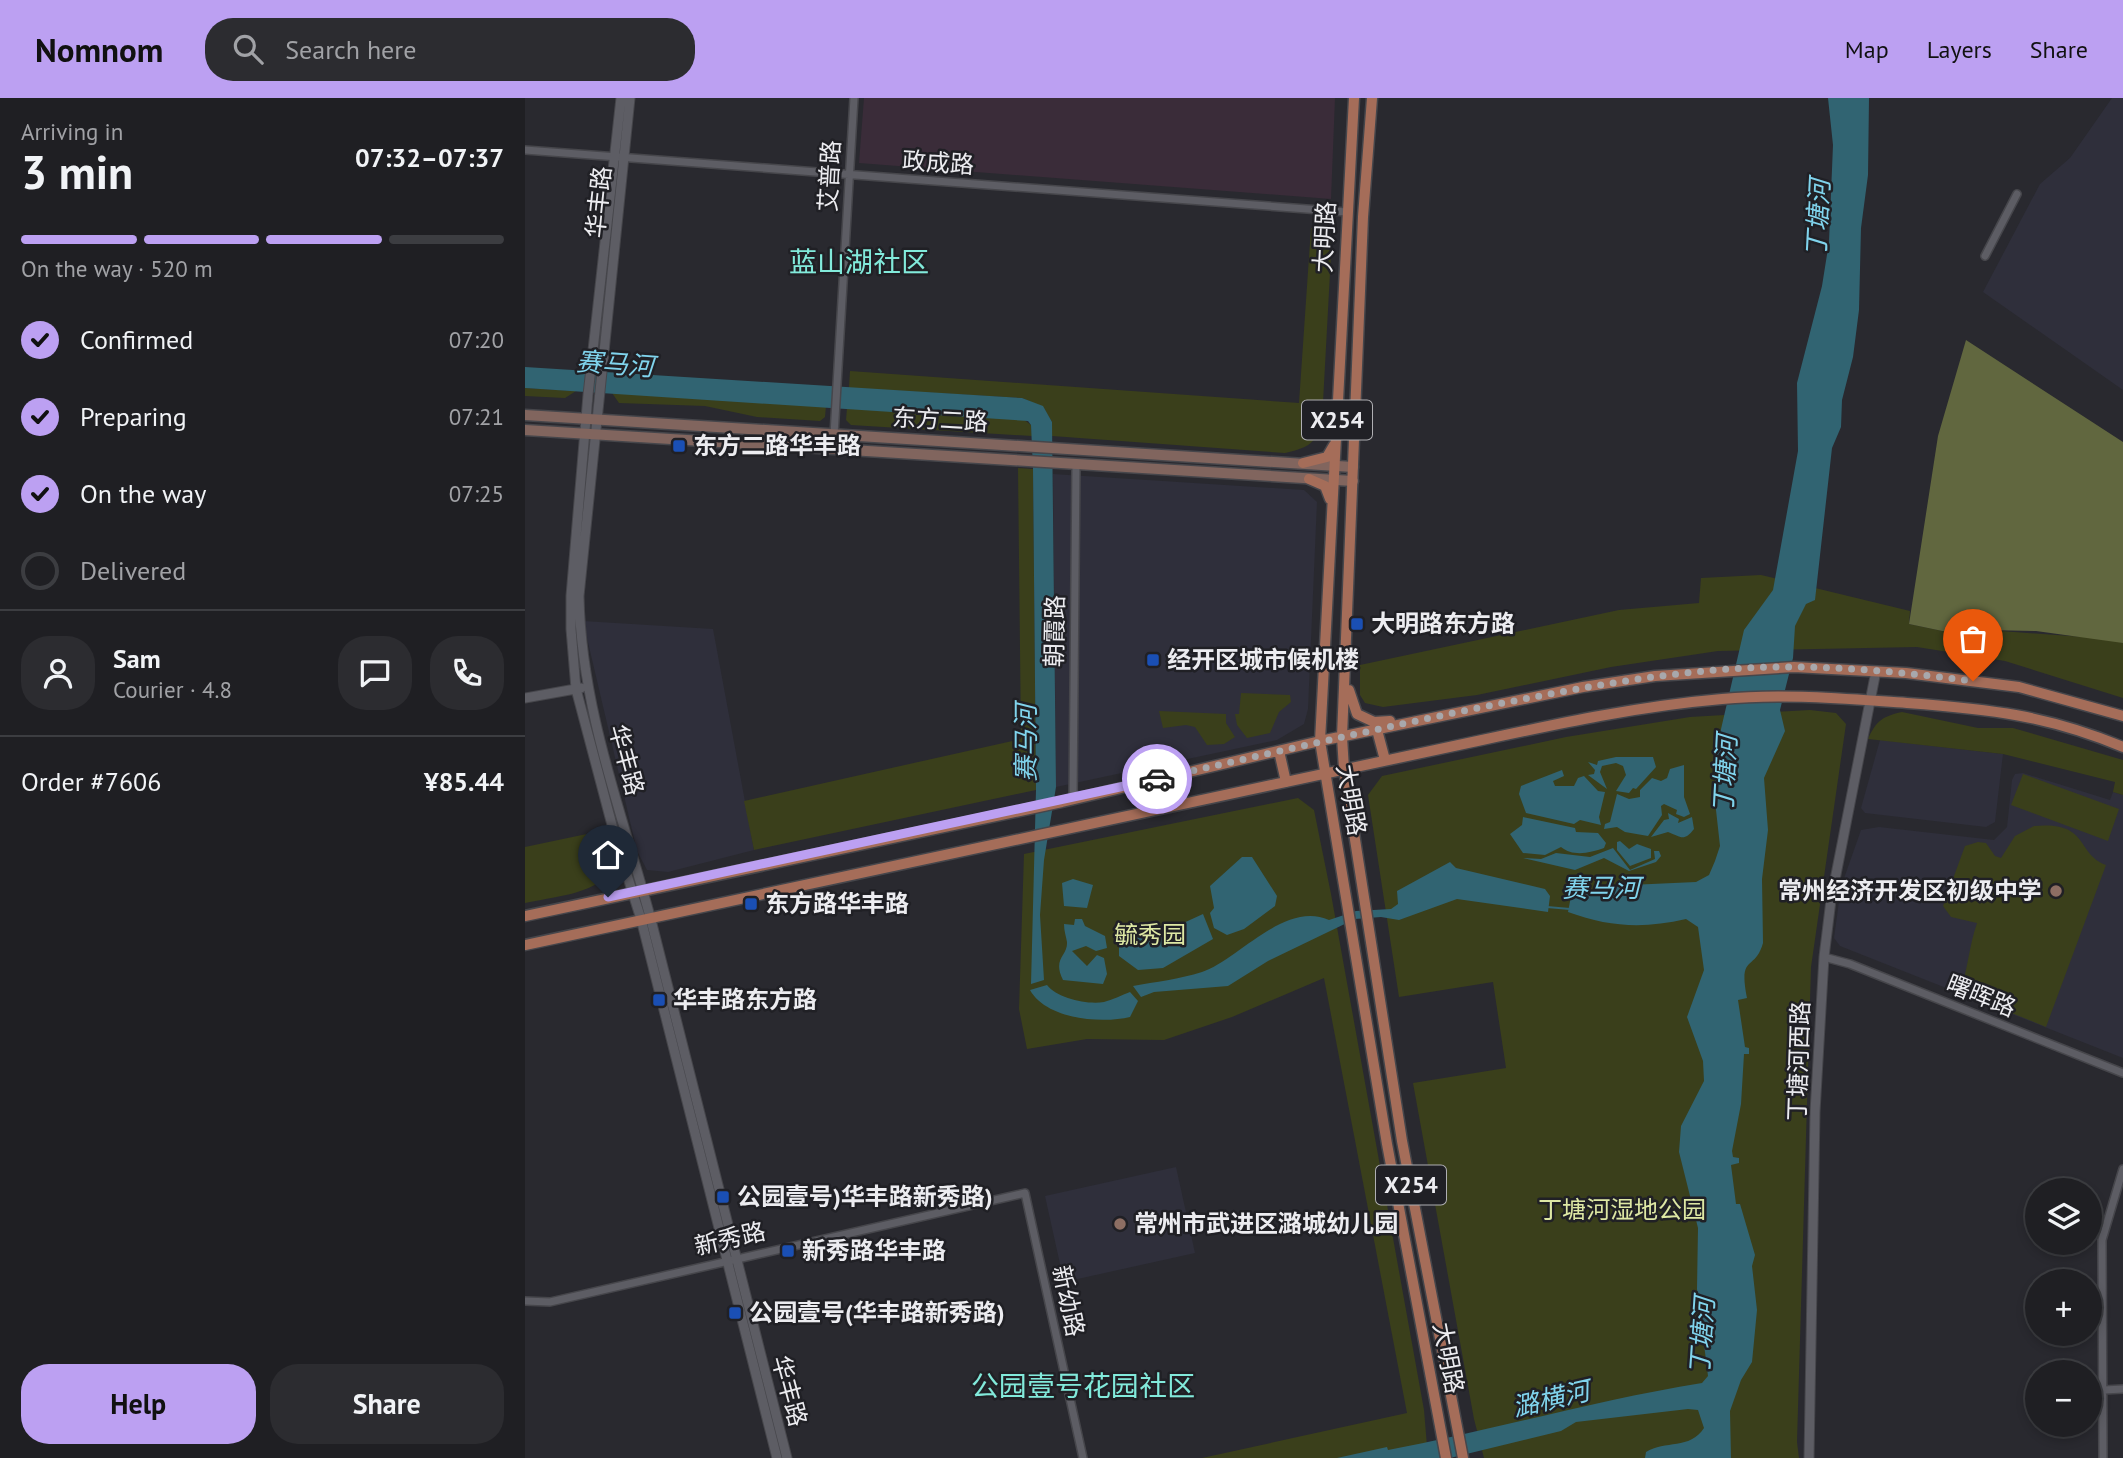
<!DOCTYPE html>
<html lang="en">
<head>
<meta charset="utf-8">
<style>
	body { margin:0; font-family:"PT Sans","Noto Sans SC",sans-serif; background:#2c2c30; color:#f1f3f6; height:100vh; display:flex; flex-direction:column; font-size:26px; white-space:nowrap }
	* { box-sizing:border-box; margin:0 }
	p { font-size:23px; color:#a1a2a6 }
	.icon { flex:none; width:38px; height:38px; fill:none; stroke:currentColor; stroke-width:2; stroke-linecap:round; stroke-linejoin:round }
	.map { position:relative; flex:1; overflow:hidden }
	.side { display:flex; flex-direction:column; background:#1f1f23; width:525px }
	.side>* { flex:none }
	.controls { position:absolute; left:1500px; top:1080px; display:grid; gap:14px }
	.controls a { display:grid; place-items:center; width:77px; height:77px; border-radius:50%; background:#1f1f23; box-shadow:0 4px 10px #0003,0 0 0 2px #3c3d41; font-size:35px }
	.pin { position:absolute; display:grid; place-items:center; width:60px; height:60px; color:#fff; margin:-72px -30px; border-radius:50% 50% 50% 0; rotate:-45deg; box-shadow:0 0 7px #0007 }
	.pin .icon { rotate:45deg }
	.courier { position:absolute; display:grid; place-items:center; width:70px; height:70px; margin:-35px; border:5px solid #bca0f2; border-radius:50%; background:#fff; color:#222; box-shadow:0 2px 9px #0007 }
	.overview em { font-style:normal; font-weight:800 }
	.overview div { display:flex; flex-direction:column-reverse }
	.overview { display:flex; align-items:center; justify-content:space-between; height:119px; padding:0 21px }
	h1 { font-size:46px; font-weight:800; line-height:52px }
	.bar { display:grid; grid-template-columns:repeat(4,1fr); gap:10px 7px; align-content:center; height:84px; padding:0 21px }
	.bar i { height:9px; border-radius:5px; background:#3c3d41 }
	.bar .active { background:#bca0f2 }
	.bar p { grid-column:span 4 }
	.line { display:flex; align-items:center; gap:18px; padding:0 21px; border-top:2px solid #3c3d41 }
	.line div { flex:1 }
	.round { display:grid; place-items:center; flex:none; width:74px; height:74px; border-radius:28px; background:#2c2c30 }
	ol { padding:0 21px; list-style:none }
	li { display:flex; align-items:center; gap:21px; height:77px }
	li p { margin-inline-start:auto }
	li .icon { padding:7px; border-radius:50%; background:#bca0f2; color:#111; stroke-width:4 }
	li:last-child { color:#a1a2a6 }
	li i { width:38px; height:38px; border:4px solid #3c3d41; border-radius:50% }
	.button { display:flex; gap:14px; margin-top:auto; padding:14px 21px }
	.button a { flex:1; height:80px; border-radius:28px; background:#bca0f2; color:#111; font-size:28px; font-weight:800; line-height:80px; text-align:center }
	.button a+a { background:#2c2c30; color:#f1f3f6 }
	header { display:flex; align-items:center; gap:42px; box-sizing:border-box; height:98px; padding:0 35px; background:#bca0f2; color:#111 }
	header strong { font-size:33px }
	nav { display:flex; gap:38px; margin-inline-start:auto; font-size:24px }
	.search { width:490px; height:63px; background:#2c2c30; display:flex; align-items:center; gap:18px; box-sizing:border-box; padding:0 24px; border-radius:28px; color:#a1a2a6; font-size:26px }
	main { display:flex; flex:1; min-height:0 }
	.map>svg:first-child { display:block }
	.built { fill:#2f2f3b }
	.industrial { fill:#3a2c39 }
	.green { fill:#3a3f1b }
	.forest { fill:#61673f }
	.water { fill:#316472 }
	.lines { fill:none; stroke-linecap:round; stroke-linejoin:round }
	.stream { stroke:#316472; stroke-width:2 }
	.minor-casing { stroke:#46464b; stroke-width:10 }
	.tertiary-casing { stroke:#46464b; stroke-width:11 }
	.secondary-casing { stroke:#46464b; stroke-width:13 }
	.primary-casing { stroke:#46464b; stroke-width:13 }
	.minor { stroke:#5d5d64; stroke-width:7 }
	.tertiary { stroke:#5d5d64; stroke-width:9 }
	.secondary { stroke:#81655e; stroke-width:10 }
	.primary { stroke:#a56d59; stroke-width:10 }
	.done { stroke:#a8a8ac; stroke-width:7; stroke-dasharray:0 12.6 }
	.route { stroke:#bca0f2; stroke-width:9 }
	.transit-dot { fill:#1a4fb4; stroke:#202025; stroke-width:2.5 }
	.education-dot { fill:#8d6e63; stroke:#202025; stroke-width:2.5 }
	.labels { text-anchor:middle; stroke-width:5; stroke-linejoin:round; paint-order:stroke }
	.shield { fill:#202025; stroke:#afafb3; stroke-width:2 }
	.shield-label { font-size:23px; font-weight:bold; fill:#ececf0 }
	.street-label { font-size:24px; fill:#ececf0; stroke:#202025 }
	.poi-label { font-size:24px; font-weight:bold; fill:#ececf0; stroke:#202025; text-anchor:start }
	.park-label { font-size:24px; fill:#dee8a4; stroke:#202025 }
	.water-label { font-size:26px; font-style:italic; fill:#80d4ed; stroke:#202025 }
	.quarter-label { font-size:28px; fill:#82eadb; stroke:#202025 }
</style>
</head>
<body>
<header>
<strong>Nomnom</strong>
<div class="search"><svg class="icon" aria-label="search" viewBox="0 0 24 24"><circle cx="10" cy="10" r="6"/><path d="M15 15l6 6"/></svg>Search here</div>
<nav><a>Map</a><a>Layers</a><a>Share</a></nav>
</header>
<main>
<section class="side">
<div class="overview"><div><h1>3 min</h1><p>Arriving in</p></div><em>07:32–07:37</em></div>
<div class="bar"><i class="active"></i><i class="active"></i><i class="active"></i><i></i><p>On the way · 520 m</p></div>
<ol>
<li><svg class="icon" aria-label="check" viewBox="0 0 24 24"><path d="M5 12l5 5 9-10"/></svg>Confirmed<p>07:20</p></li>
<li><svg class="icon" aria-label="check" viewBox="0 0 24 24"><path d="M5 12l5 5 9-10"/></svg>Preparing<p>07:21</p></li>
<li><svg class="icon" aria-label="check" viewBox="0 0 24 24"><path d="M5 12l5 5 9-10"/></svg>On the way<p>07:25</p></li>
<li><i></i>Delivered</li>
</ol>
<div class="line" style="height:126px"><a class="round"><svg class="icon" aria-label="person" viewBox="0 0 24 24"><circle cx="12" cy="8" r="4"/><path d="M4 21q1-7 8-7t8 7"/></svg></a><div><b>Sam</b><p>Courier · 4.8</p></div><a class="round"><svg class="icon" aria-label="chat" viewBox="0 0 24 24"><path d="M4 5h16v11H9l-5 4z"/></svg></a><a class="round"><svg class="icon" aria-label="phone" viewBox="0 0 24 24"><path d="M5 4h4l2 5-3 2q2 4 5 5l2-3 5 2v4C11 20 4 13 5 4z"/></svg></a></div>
<div class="line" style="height:91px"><div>Order #7606</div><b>¥85.44</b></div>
<div class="button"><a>Help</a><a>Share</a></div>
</section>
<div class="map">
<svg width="1598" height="1360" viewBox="0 0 1598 1360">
	<rect width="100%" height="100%" fill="#29292f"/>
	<path class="built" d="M1587,0h11v292l-140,-98 57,-108 30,-26z
		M528,376l251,16 13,12 -9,207 -4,15 -27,16 -221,47z
		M58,523l130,8 41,221 -86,22 -21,-2 -10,-19z
		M1355,642l123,14 -8,68 -9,5 -121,-14 -4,-5z
		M1498,675l87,27 3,-8 10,3v263l-283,-112 -6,-8 7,-51 20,-57 18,-3 115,13 13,-13 5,-47 3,-6z
		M651,1069l19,86 -131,29 -19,-86z"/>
	<path class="industrial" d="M339,0h471l-4,101 -472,-36z"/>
	<path class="green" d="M786,130h12l9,8 -10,185c-7,24 -13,26 -37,32l-233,-17v-14l-9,-15 -21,-9 -173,-10 1,-17 449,32z
		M0,290l51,3 -11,7 -40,-2z
		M87,295l214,13 -1,11 -5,4 -63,-4 -52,-11 -86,-3z
		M322,310l176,11 8,6 1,11 -181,-11 -5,-5z
		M493,370l15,1 3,321 -282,60 -10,-49 277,-62z
		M1236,477l149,36 -1,13 62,13 16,-7 125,9 11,4v55l-118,-37 -88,-14 -199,4 -107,16 -134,28 -94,12 -18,-4 -5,-8v-30l259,-55 80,-7 2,-25z
		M716,595l49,2 1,7 -12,10 -9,21 -23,5 -10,-13 -2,-11h4z
		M1285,612l26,3 10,11 -35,243 -14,475 2,16h-315l-10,-39 -61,-336 93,-15 -13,-86 -94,15 -31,-202 14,-19 184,-39 124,-20z
		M634,613l67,3v9l9,14 -11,7 -17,1 -12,-18 -9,-2 -23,3z
		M1377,614l76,16h35l110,32v35l-10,-3 2,-10 -112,-28 -135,-15c8,-18 15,-23 34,-27z
		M1498,676l96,35 -11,32 -97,-36z
		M773,700l16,12 17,84 93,516 4,48h-226l205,-45 -83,-435 -92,39 -68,23 -77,-1 -60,10 -8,-40 5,-155z
		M1509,728c56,-5 41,27 72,39l-60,162 -86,-35c8,-23 9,-46 17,-69l-26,-6 -8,-11 22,-60 13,-4 8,1 9,13 6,2 14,-22z
		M76,733l9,41c-17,23 -59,25 -85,31v-56z"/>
	<path class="forest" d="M1441,242l157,102v201l-87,-12 -49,-1 -16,7 -62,-13 29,-188z"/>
	<path class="water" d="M1303,0h41l-1,77 -7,53 -2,82 -6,47 -11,43 -1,27 -9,21 -17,152 -9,4 -11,22 -2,32 -13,52 5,21 -21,47 4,52 -6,49 1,64c-8,29 -25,10 -16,55l-9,2 7,47 4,1v6h-5l-3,50 -9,47 1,6 6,1v5l-8,2 5,39h4l15,51 -3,11 5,44 -5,52 -11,18 -11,31 1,47h-86l1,-6c19,-12 44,-2 58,-24l-6,-18 -10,-1 -112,13 -15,9 -111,27h-113l50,-11 1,3c102,-19 208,-50 314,-67l6,-7 -11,-87 1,-61 -19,-76 2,-26 23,-45 -1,-20 -16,-44 17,-47 -6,-43 -12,-8c-43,10 -77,8 -118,-7l3,-16 36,-10 89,-4 13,-7 6,-14 5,-15 -6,-54 4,-50 26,-112 29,-40 25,-139 -1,-68 25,-97 7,-44 4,-97z
		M0,269l497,31 21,8 9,16 4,365 -12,73 -4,55 4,65 -13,4 5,-194 -3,-321 -2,-44 -3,-4 -503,-33z
		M1091,659h37l3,10 -20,22 -3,-1 -4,5 -13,-2 10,-16 -3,-9 -7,-3 -14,3 -2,6 7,17 -19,-14 6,-1 1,-4 -7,-8 9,3 1,-4z
		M1159,667v32l6,17 -6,3 -8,-3 1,-4 -13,-6 -3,2 1,9 -14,21 -23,-4 -8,-5 -13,2 1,-5 5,-2 7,-28 12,5 11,-2v-7l12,-12 9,3 6,-3 3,-9z
		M1037,672l2,6 -11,5 2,5h19l4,-8 6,-2 14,15 7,1 -6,25 2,8 -21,-5 -6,4 -48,-11 -7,-19 2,-8z
		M1143,715l11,6 -1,4 14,-6 2,12c-10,13 -13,8 -26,3l-17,5 13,-17 5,-1z
		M998,719l52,11 1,4 22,1 8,10 -2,5c-14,5 -31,9 -43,-1l-16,8 -22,-2 -13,-19 12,-9z
		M1095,743l9,8 8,-5 14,5v9l-21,8 -13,-16v-8z
		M1088,750l17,22 25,-11 -1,-8h5l2,5 -5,6 -27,9 -25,-13 -29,12 -52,-12 18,1 15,-6 34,4z
		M717,759h10l25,39 -2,10 -31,23 -17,6 -13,-7 -4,-15 4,-5 -4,-22z
		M925,764l6,6 89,21 5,7 -2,16 -91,-13 -58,21 -18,-3 -26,2 -87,42 -40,25 -74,6 -13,5 -8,-11c22,-4 47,-7 69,-14 36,-12 83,-72 127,-52l27,-9 35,-2 7,-5 -1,-13z
		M548,781l20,6 -6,23 -23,-2 -2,-23z
		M678,816l10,25 -50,29 -25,2 -19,-14v-9l10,-9 26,-2z
		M550,821h7l3,7 20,10 2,12 -11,3 -10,-5 -14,5 15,15 10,-11 7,3 3,16 -4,10 -40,-4c-11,-22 5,-24 4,-38 -1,-6 -3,-11 -3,-18l10,1z
		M522,887c10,13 40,20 57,17 8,-2 18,-7 26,-10l8,9 -8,16c-29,7 -84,2 -100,-27z"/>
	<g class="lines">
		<path class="stream" d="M1022,809l23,2"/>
		<defs>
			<path id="minor" d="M0,52l822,62
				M1460,158l32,-62
				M309,337l20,-337
				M548,701l3,-335
				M1299,859l26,7 273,109
				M0,1203l25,1 475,-109 58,265
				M1579,1292l19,-1
				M1578,1360l-1,-218 21,-71"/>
			<path id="tertiary" d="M96,0l-33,297 -17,201v33l5,60 40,151 25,79 136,539
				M105,0l-51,498c2,112 43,217 72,324 47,179 89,359 136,538
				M0,600l56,-10
				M1284,1360l6,-346 9,-155 7,-57 45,-229"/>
			<path id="secondary" d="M0,317l828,52
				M0,332l828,51"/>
			<path id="primary" d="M829,0l-34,643 67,403 59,314
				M847,0l-9,119 -21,520 2,32 58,372 61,317
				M778,365l24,-6 7,-12
				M784,381l16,7 5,13
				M824,592l8,24 17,8 16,-1
				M852,632l8,30
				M754,653l7,31
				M0,818l537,-114 258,-61 263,-54 72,-11 139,-9 112,6 113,14 104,29
				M0,847l957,-205c79,-17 158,-34 240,-41 60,-6 124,0 185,4 81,6 140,12 216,44"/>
		</defs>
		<use href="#minor" class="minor-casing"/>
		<use href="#tertiary" class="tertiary-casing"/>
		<use href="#secondary" class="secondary-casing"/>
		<use href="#primary" class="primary-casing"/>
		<use href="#minor" class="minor"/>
		<use href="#tertiary" class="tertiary"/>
		<use href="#secondary" class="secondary"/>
		<use href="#primary" class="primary"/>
	</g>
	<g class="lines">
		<path class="done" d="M632,681c105,-24 210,-48 316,-70 86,-17 170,-34 257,-40 82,-6 163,2 243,12"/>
		<path class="route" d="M83,799l549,-118"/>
	</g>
	<g class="transit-dot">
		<rect x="147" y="341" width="14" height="14" rx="3.5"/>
		<rect x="825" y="519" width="14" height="14" rx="3.5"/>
		<rect x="621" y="555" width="14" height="14" rx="3.5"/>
		<rect x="219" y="799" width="14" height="14" rx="3.5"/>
		<rect x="127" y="895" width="14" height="14" rx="3.5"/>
		<rect x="191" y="1092" width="14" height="14" rx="3.5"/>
		<rect x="256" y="1146" width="14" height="14" rx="3.5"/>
		<rect x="203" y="1208" width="14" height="14" rx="3.5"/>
	</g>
	<g class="education-dot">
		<circle cx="1531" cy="793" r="7"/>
		<circle cx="595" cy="1126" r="7"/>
	</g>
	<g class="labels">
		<g class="shield">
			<rect x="777" y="302.5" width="70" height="39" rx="5"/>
			<rect x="851" y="1067.5" width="70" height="39" rx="5"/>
		</g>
		<g class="shield-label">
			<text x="812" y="330">X254</text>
			<text x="886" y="1095">X254</text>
		</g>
		<g class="street-label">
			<text transform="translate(413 65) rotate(4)" y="8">政成路</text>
			<text transform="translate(305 78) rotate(-87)" y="8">艾普路</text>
			<text transform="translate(74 104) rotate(-84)" y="8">华丰路</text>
			<text transform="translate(800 139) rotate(-87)" y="8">大明路</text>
			<text transform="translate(415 322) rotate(3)" y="8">东方二路</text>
			<text transform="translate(530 533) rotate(-89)" y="8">朝霞路</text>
			<text transform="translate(101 662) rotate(75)" y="8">华丰路</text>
			<text transform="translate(826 702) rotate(80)" y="8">大明路</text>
			<text transform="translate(1456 898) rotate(22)" y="8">曙晖路</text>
			<text transform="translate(1274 963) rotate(-88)" y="8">丁塘河西路</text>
			<text transform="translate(205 1141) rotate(-13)" y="8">新秀路</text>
			<text transform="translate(543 1203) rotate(78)" y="8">新幼路</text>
			<text transform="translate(923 1260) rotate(79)" y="8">大明路</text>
			<text transform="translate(264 1293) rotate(75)" y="8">华丰路</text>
		</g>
		<g class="poi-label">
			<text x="168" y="356">东方二路华丰路</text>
			<text x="846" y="534">大明路东方路</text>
			<text x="642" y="570">经开区城市候机楼</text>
			<text x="1517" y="801" text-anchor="end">常州经济开发区初级中学</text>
			<text x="240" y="814">东方路华丰路</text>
			<text x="148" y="910">华丰路东方路</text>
			<text x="212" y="1107">公园壹号)华丰路新秀路)</text>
			<text x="609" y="1134">常州市武进区潞城幼儿园</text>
			<text x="277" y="1161">新秀路华丰路</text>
			<text x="224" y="1223">公园壹号(华丰路新秀路)</text>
		</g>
		<g class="park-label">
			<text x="625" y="845">毓秀园</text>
			<text x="1097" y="1120">丁塘河湿地公园</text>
		</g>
		<g class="water-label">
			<text transform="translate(1293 120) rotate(-87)" y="9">丁塘河</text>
			<text transform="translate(90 266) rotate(4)" y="9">赛马河</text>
			<text transform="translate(501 645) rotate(-90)" y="9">赛马河</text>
			<text transform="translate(1200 676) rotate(-87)" y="9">丁塘河</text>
			<text x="1076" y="799">赛马河</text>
			<text transform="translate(1177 1238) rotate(-86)" y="9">丁塘河</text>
			<text transform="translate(1026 1301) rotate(-13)" y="9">潞横河</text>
		</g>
		<g class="quarter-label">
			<text x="334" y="174">蓝山湖社区</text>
			<text x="558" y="1298">公园壹号花园社区</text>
		</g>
	</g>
</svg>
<div class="controls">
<a><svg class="icon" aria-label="layers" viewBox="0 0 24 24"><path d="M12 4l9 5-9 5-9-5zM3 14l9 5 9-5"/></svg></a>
<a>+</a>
<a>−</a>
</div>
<div class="pin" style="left:1448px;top:583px;background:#ea580c"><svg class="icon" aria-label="bag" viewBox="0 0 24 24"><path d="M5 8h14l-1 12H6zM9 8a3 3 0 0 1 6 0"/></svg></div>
<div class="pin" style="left:83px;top:799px;background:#1f2937"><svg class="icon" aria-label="home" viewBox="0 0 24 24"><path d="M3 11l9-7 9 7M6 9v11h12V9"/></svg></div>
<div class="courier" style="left:632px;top:681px"><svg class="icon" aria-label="car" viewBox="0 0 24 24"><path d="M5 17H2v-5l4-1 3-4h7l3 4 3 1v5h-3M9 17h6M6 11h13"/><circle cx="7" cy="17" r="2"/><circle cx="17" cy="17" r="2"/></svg></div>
</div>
</main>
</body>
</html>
